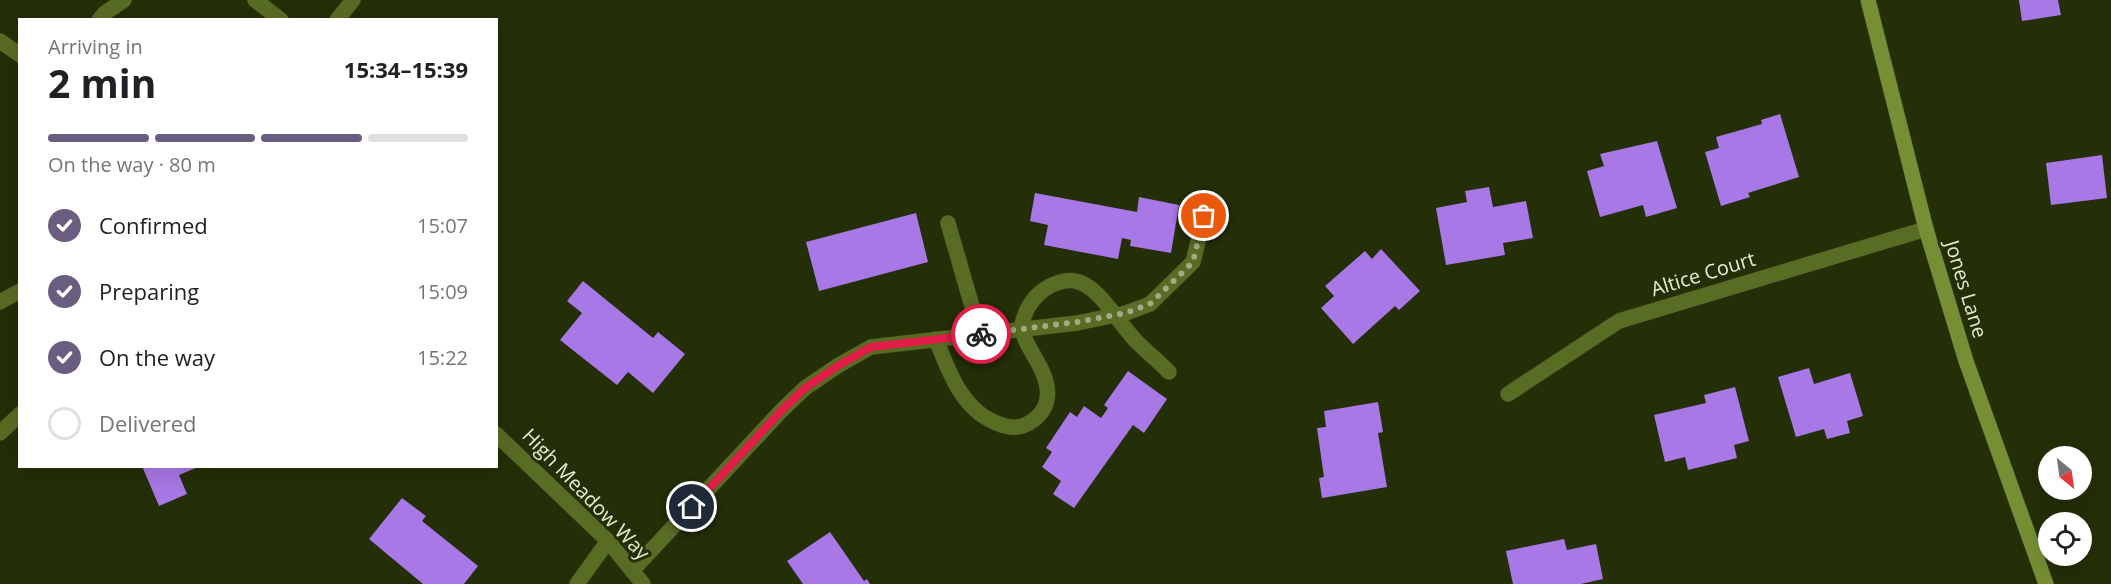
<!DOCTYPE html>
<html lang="en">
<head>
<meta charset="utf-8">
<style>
	body { margin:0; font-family:"Open Sans",sans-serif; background:#f6f6f6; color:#202124; height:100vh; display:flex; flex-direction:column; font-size:22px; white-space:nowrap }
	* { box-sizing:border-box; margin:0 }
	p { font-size:20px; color:#757577 }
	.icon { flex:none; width:33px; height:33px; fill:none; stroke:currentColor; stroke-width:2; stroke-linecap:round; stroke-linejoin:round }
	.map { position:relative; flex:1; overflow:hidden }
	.panel { position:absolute; left:18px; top:18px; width:480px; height:450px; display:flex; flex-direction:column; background:#fff; border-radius:0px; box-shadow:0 6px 24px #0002 }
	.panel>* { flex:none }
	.needle { width:39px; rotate:151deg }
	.controls { position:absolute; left:2038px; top:446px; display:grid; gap:12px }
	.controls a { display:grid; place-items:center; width:54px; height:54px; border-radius:50%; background:#fff; box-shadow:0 6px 24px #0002; font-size:30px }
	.pin { position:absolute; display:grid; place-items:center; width:51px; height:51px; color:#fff; margin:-26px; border:3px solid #fff; border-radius:50%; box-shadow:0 2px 6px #0007 }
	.courier { position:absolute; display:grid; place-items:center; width:60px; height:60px; margin:-30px; border:4px solid #e11d48; border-radius:50%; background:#fff; color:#222; box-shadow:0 2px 8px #0007 }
	.overview em { font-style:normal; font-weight:700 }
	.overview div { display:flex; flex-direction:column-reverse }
	.overview { display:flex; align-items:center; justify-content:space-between; height:102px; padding:0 30px }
	h1 { font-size:39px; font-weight:700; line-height:45px }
	.bar { display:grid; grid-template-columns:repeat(4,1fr); gap:9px 6px; align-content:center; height:72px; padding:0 30px }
	.bar i { height:8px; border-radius:4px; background:#e0e0e0 }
	.bar .active { background:#6a5d80 }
	.bar p { grid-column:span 4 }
	ol { padding:0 30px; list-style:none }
	li { display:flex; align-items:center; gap:18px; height:66px }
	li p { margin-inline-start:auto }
	li .icon { padding:6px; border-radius:50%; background:#6a5d80; color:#fff; stroke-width:4 }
	li:last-child { color:#757577 }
	li i { width:33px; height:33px; border:3px solid #e0e0e0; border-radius:50% }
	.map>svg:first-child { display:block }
	.building { fill:#a878e6 }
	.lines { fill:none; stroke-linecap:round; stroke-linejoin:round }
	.lane-casing { stroke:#3f4922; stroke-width:16 }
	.street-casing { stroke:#3f4922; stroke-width:16 }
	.secondary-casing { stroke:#3f4922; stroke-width:16 }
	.lane { stroke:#596c24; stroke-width:15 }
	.street { stroke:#596c24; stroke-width:15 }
	.secondary { stroke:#778f34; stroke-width:15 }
	.done { stroke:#a0ab85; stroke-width:6; stroke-dasharray:0 10.8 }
	.route { stroke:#e11d48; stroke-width:8 }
	.labels { text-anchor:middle; stroke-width:6; stroke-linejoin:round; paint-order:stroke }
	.street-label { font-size:20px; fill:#e2eec9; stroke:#242e07 }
</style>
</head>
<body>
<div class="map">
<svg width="2111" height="584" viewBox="0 0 2111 584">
	<rect width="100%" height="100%" fill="#242e07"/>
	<path class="building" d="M2019,0h39l3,15 -39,6z
		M1780,114l19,63 -51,16 2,4 -29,9 -16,-54 14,-4 -3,-11 46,-13 -1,-4z
		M1657,141l20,67 -31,9 -3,-12 -43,12 -13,-46 17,-5 -4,-12z
		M2102,155l5,43 -56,7 -5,-42z
		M1489,187l4,20 33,-6 7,37 -30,5 2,12 -59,10 -10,-57 31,-6 -2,-11z
		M1035,193l102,19 2,-15 40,8 -8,48 -41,-7 1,-6 -9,-2 -4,21 -74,-14 4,-20 -18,-4z
		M916,213l12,49 -109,29 -13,-49z
		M1381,249l39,42 -21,19 -4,-4 -42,38 -32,-36 13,-12 -9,-10 40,-35 7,8z
		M583,281l70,57 5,-6 27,22 -32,39 -25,-21 -11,13 -57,-45 22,-27 -15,-12z
		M1809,368l5,16 36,-11 13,43 -16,5 3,12 -23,6 -3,-10 -28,8 -18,-60z
		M1128,371l39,28 -23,34 -11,-8 -59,83 -21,-14 8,-13 -19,-14 10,-15 -6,-4 24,-36 7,5 7,-11 17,12 7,-10 -4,-3z
		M1735,387l14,54 -15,4 3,13 -49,12 -3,-13 -20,5 -11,-47 52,-12 -2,-8z
		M1378,402l5,30 -5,1 9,54 -65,11 -3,-20 5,-1 -7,-49 9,-1 -2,-16z
		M142,466h56v1l-19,8 8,19 -28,12z
		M402,498l24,18 -4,5 56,45 -14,18h-41l-54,-45z
		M830,532l34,49 3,-2 3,5h-67l-16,-23z
		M1564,539l3,11 29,-6 7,35 -22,5h-68l-7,-33z"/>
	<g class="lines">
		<defs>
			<path id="lane" d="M255,0l26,20
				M99,20l6,-7 19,-13
				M948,223l32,111
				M0,302l20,-11
				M936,339c13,33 26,72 63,85 10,4 20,5 30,-1 9,-5 17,-14 18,-24 5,-27 -25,-53 -25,-72 1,-15 11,-30 23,-38 7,-5 20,-10 30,-8 24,4 44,43 61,60 10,10 22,20 33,31
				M632,571l149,-160 24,-23 34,-23 32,-18 206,-24 49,-10 24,-9 43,-42 11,-45
				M577,584l31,-43"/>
			<path id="street" d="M337,20l16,-20
				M0,41l20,14
				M1508,394l111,-73 307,-92
				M0,433l20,-19
				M496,434l112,107 35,43"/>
			<path id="secondary" d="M1868,0l58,229 40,132 80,223"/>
		</defs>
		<use href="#lane" class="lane-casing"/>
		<use href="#street" class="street-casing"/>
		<use href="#secondary" class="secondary-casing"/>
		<use href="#lane" class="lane"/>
		<use href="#street" class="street"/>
		<use href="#secondary" class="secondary"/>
	</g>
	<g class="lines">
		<path class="done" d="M981,334l96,-12 49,-9 24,-9 43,-42 11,-46"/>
		<path class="route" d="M692,507l89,-96 24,-23 34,-23 32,-18 110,-13"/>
	</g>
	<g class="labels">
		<g class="street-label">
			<text transform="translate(1703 274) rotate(-17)" y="7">Altice Court</text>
			<text transform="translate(1966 289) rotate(73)" y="7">Jones Lane</text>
			<text transform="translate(586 494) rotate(46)" y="7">High Meadow Way</text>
		</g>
	</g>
</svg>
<div class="controls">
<a><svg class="needle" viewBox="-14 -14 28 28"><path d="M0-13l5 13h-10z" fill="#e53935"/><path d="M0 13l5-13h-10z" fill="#757577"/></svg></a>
<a><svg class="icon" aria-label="locate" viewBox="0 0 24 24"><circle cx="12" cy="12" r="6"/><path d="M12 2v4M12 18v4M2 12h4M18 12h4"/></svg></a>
</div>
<div class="pin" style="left:1204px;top:216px;background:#ea580c"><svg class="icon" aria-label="bag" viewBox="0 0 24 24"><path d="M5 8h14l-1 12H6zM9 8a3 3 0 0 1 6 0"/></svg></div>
<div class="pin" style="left:692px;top:507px;background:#1f2937"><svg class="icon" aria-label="home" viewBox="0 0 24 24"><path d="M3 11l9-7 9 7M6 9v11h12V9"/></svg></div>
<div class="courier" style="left:981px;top:334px"><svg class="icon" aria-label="bike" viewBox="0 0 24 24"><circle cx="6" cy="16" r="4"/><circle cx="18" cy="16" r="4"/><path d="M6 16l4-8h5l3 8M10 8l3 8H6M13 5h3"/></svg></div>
<section class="panel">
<div class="overview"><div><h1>2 min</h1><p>Arriving in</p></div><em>15:34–15:39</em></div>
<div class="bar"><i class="active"></i><i class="active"></i><i class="active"></i><i></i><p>On the way · 80 m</p></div>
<ol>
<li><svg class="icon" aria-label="check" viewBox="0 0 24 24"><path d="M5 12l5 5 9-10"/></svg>Confirmed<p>15:07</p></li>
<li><svg class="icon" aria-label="check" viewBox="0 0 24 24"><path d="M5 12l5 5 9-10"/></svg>Preparing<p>15:09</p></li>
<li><svg class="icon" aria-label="check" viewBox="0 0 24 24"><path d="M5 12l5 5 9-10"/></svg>On the way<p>15:22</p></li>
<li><i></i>Delivered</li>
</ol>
</section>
</div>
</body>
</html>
